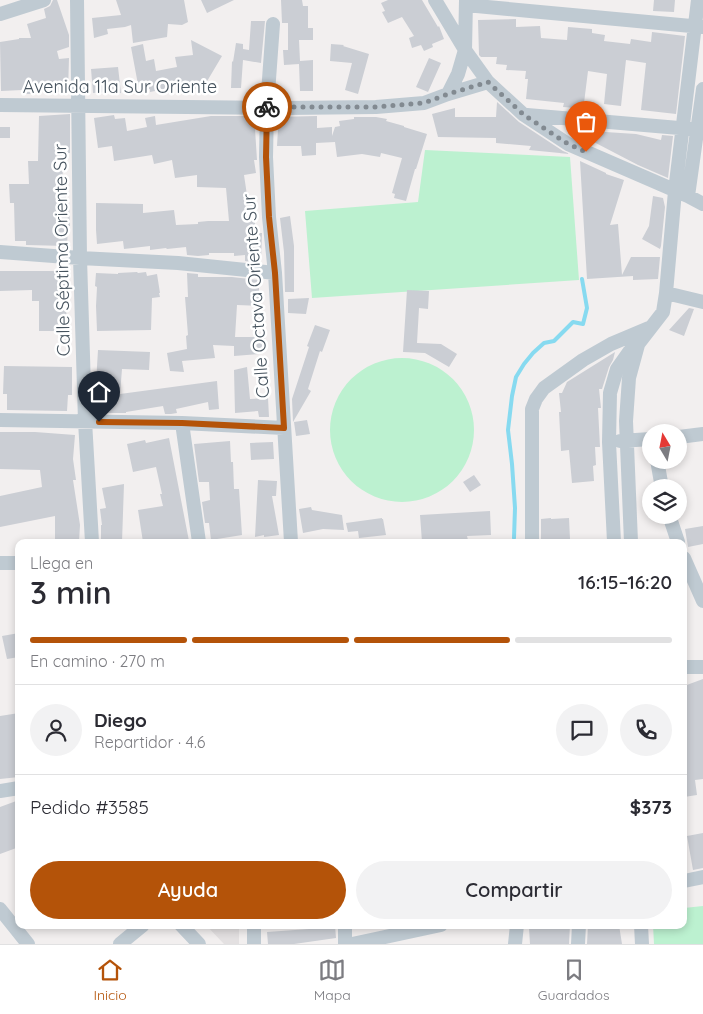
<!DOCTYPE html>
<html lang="es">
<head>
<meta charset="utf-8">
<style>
	body { margin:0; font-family:Quicksand,sans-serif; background:#f2f2f3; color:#2b2b33; height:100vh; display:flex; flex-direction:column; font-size:19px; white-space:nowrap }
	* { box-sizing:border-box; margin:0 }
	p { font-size:16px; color:#7c7c81 }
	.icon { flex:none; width:28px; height:28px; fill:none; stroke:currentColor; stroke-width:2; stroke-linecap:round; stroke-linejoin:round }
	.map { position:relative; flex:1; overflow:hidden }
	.sheet { position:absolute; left:15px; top:539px; width:672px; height:390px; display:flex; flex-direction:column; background:#fff; border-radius:10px; box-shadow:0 2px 8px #0003 }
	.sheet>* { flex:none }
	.needle { width:32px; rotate:350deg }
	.controls { position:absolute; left:642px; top:424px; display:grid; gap:10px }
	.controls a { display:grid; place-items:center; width:45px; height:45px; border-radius:50%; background:#fff; box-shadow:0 2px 8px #0003; font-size:25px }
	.pin { position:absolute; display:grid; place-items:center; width:42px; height:42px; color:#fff; margin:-51px -21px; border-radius:50% 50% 50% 0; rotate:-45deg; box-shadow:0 0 5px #0007 }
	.pin .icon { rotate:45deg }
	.courier { position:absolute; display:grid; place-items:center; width:50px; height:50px; margin:-25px; border:4px solid #b45309; border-radius:50%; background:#fff; color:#222; box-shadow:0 1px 6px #0007 }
	.summary em { font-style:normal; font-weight:600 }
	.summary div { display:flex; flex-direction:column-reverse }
	.summary { display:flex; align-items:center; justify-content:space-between; height:85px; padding:0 15px }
	h1 { font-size:32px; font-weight:600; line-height:38px }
	.bar { display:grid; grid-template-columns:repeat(4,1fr); gap:8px 5px; align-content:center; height:60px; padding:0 15px }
	.bar i { height:6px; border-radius:4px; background:#e1e1e2 }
	.bar .active { background:#b45309 }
	.bar p { grid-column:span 4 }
	.line { display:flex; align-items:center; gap:12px; padding:0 15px; border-top:1px solid #e1e1e2 }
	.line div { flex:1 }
	.round { display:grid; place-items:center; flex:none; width:52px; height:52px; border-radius:26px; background:#f2f2f3 }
	.cta { display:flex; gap:10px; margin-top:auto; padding:10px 15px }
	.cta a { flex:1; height:58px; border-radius:30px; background:#b45309; color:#fff; font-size:20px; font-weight:600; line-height:58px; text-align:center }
	.cta a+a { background:#f2f2f3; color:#2b2b33 }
	.dock { display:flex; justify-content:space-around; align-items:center; height:70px; border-top:1px solid #e1e1e2; background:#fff; font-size:14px; color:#7c7c81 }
	.dock a { display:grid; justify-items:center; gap:2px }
	.dock .active { color:#b45309 }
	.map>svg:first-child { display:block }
	.education { fill:#e3e0e1 }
	.green { fill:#bcf1d0 }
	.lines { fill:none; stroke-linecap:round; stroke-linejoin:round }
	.stream { stroke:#87daf0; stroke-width:4 }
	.building { fill:#cbced4 }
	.minor { stroke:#bfcad2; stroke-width:14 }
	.done { stroke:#828a91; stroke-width:5; stroke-dasharray:0 9 }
	.route { stroke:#b45309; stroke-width:6 }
	.labels { text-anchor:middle; stroke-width:5; stroke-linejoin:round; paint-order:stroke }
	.street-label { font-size:18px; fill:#46535e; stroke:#fff }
</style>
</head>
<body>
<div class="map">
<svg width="703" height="944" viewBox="0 0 703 944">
	<rect width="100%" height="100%" fill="#f2efef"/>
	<path class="education" d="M206,925h33v19h-15z"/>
	<path class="green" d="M425,150l145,7 9,123 -267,18 -7,-87 113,-9z
		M330 430a72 72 0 1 1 144 0a72 72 0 1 1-144 0Z
		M703,906v38h-49l-1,-19h31v-17z"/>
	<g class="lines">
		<path class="stream" d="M514,538l1,-30 -3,-44 -4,-34 4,-34 4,-19 8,-13 9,-11 11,-10 10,-2 19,-19 10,2 4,-16 -5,-29"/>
	</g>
	<path class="building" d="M53,0h4l12,35v12l-12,4 2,8 10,-1 -1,34h-12l1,-3 -24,2 1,3h-12v-4l-21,1 -1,-49 19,-3v-1h12l-4,-14 19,-6 -2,-9 6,-3z
		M116,0h68l4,22 -6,3 -14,-1 -1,13 -34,6 -2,-18 -6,2 -18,2 1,5 -14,4 -2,-20 29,-3z
		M201,0h33l-27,13z
		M281,0h21l1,6h5v22h5v12h-14l1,21 13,-1v31h-13l-1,-27 -15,1 -1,-15h5v-27h-6z
		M388,0h34l16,27 1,-1 5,13 -12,5 1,3 -9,4 -3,-6 -9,3 -3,-10 5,-2 -12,-19 -14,6 -6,-11 3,-1 -4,-8z
		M654,0h21l-1,12 -21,-1z
		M516,19v8l24,-1 1,12 26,2 1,-13 24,2v4l13,2 -1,6 26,3 1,-5 20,3 1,-10 33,4 -9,78 -35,-4 5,-47 -20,-3 -5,46 -17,-2 3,-30 -19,-3 -5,40 -6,-1 -1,-2 -13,-1 1,-4 -38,-4 2,-20h-3l1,-8 -20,-1 1,-5 -11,-1 1,-7h-16l-2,-2 -1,-35z
		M251,21h14l-4,42 -18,-3 -2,28h-10l1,-27 1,1 3,-19 7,1v5l6,1z
		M191,40l31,16 -16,27 -7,1v5l-19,1v-4l-30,6v-3l-11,1 -8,-43 12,-3 3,17 8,-2 2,12 21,-4 -2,-10 18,-2z
		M331,44l13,1 -1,1 26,8 -11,40 -13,-4 7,-27 -22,-2z
		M429,58l12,5 -13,29 -12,-5z
		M118,67l3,26 -10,1v-2l-18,1 -2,-24z
		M497,102l22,20 44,29 7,3 -41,-4 2,-4 -35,-3v-5l-58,-1 -6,-23 23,-6v9h41z
		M70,114v39h-8l1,30h3v20h3l1,23h-2l-1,20 -41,-1v-4h-11l-1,-38h-4l-1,-19h20l-1,-23h10l1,-45z
		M114,115l1,4 10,-1 2,13 20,-4 -2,-9 10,-2 1,9 55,-9h47v13h-3l2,31h-3l2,13 -12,2 4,27h7v31h7l-1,26h-1v4l-15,-2v-6l-11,1v-3h-25v2l-11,1 -11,-1 -1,-8 -19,2 -1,-1 -16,2v-4l-26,3 -1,-8 -26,3 -1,-14v-27l47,1v9l31,-3 2,15 22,-1v-2l10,-1h21l-3,-33 -29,-1v-12l-22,3 -3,-18 -18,4 -2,-9 -38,6 -2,-15 -14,2 -4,-30z
		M317,116v12l15,-1v9l3,-9 5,-1 -1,-5 15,-2v-2h22l11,2 -1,2 18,5v1l23,7 -11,35h-1l-9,32 -12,-3 1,-4 -3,-1 10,-35 -21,-5 -1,4 -18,-3 -25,3 -2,-15 -19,1v12l-14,1 -1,-10h-24l1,-17h-3l1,-12z
		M0,127h10v11h-10z
		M590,131l46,3 25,6 1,-5 11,1 -5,42 -30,-13 -48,-25z
		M580,161l26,12v1l18,6 -14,45 8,-1 4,51 9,-18h29l-2,22 -25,1v-4l-46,3z
		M653,196l10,2 2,9 -4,39 -1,3 -18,-10 7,-13z
		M290,216l4,30v46h-9l-1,-40 -4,-34z
		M0,271h65l2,60h-28v-30h-7v-11l-32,1z
		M137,272l1,1 8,-1 1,4 10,-2 3,19h-1l1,4 -8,1 -1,32 -54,1 -1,-25 1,-19 -2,-1 1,-13 22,1v-1z
		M187,273l11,1v3h34l27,3v26l-22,-1 -2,32h30v12h-6v5l-25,2v-10l-21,-1 2,13 -33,3 2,11 -14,-1 -3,-18 20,-4 -1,-13 2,-1 -3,-38h3z
		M407,290l22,1 -1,18 -9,-1 -2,35 24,1 16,10 -8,13 -24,-14 -22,-1z
		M309,298l-3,16 -18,-1v-14z
		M689,308l5,1 -10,27 -15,-6z
		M315,325l15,5 -8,22 -2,-1 -12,38 3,2 -18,31 -1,-23 17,-52 -2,-1z
		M98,350l52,2 -1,18 -27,-1 -2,25 97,-13 2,28 -10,1 -1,-8 -32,7 1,4 -6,1h-6l-2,-8 -37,6v1h-27v-30h-3z
		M615,352l-2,8 -4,7 -7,22h-3l2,19h-3l2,39h-5l1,18 -3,1 1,15 -22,2 -3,-33 -8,1 -2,-39h2l-2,-19h3l5,-11z
		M4,366l68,1v28h-4l-1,16 -60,-1v-16h-4z
		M247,367l3,32 18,-1 1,19h-10l-1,-6 -23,2 -1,-43z
		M307,420l3,14 -14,2 -2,-14z
		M0,432h35l40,3 -2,24 3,21h-3l7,45 -1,17h-24v-26l-55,11v-31l42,-9 -2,-17 -40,-1z
		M169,438l20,103 -9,1h-9l-1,-1 -13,1h-14l-5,-32 25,-4 -3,-12h2l-6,-27 -23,5 -6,-28 18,-4 1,3z
		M230,441l1,21h2l1,27h5l3,46 -31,5 -2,-17h-4l-3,-21 8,-2 -1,-18h-10l-5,-38z
		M273,442l1,17 -23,1 -1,-17z
		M474,475l7,10 -11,7 -7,-10z
		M258,480l19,1 -1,15h-4l7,39 -15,2v-2l-9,2z
		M124,484l-2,58h-21v-17h1l-2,-16 6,-1 -4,-20z
		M311,507l1,3 30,5 2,15 -21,-1 -20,4 -4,-24z
		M490,511l1,24 -24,1 1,4 -46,2 -2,-27z
		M382,518v1h1l3,16 -27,3 -1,-7 -10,1 -2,-9z
		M551,518v1l18,-1 1,21 -29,1v-21z
		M703,526v18l-15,3 -3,-18z
		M19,633v24l-12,2 -5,-23z
		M703,679v100l-8,1 2,15 -13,2v-111z
		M19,713v64l-19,2v-63z
		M19,800v47l-19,7v-47z
		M703,833v35l-10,2 -6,-34z
		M309,925h26l1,13 -42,6h-26l-1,-12 42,-3z
		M550,925h20l-1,19h-39l-1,-16 21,-1z
		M588,925h31l3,19h-35z"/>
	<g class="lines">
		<path class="minor" d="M77,0l3,258 5,163 7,121
			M435,0l30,50 23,32 36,33 44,29 120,52 15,8
			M466,5l236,22
			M0,14l44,-14
			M273,24l-6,83 -1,50 3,60 6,56 16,269
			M448,94l10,-20 7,-24 1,-50
			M0,105l285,3 91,-1 48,-4 24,-9 40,-12
			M527,115l176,15
			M688,196l15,-107
			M0,252l80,6 98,5 97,10
			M666,293l37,9
			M0,420l182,3 102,5
			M182,423l17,119
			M679,437l24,-3
			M620,441l31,-2
			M657,460l5,28
			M669,515l9,27
			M532,542v-133l4,-10 8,-11 39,-28 28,-16 38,-16
			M614,542l-5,-100 1,-49 7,-24 12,-17 10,-9 24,-31 3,-19 9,-102 23,-191
			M631,542l-5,-121 3,-43 9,-33
			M684,558l19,43
			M0,563h19
			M684,667h19
			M0,791l19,-3
			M684,881l19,-4
			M0,909l28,35
			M181,925l18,19
			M345,925v19
			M641,925l1,19
			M120,944l23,-19
			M254,944v-19
			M352,944l89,-19
			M515,944l2,-19
			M578,944l1,-19"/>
	</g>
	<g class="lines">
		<path class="done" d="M267,107h109l48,-4 24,-9 40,-12 36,33 44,29 18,8"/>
		<path class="route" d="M99,422l83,1 102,5 -9,-155 -6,-56 -3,-60 1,-50"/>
	</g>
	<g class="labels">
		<g class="street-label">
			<text x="120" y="93">Avenida 11a Sur Oriente</text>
			<text transform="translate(62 250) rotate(-91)" y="6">Calle Séptima Oriente Sur</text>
			<text transform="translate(256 296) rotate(-94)" y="6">Calle Octava Oriente Sur</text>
		</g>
	</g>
</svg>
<div class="controls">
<a><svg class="needle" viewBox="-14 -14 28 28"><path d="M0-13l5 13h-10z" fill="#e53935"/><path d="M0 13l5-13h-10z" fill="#7c7c81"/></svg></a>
<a><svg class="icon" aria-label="layers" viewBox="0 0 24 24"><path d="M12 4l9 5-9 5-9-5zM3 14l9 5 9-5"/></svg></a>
</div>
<div class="pin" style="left:586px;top:152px;background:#ea580c"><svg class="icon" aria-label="bag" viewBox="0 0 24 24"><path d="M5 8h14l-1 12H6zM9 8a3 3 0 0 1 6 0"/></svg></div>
<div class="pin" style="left:99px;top:422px;background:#1f2937"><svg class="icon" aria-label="home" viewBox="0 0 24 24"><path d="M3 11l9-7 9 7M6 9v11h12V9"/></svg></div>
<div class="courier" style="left:267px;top:107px"><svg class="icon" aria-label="bike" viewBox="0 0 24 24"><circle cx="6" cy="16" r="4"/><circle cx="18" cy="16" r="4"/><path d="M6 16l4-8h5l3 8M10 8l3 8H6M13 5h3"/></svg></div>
<section class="sheet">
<div class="summary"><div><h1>3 min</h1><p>Llega en</p></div><em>16:15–16:20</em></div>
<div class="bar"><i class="active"></i><i class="active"></i><i class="active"></i><i></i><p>En camino · 270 m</p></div>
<div class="line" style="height:90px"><a class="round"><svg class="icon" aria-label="person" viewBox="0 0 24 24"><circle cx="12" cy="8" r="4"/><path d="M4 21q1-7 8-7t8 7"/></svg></a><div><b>Diego</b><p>Repartidor · 4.6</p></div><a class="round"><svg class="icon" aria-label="chat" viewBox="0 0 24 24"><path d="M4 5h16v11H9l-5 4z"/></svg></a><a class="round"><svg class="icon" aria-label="phone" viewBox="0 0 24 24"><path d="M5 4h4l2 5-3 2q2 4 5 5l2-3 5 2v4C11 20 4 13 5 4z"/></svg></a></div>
<div class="line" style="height:65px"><div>Pedido #3585</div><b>$373</b></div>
<div class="cta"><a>Ayuda</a><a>Compartir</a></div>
</section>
</div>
<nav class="dock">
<a class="active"><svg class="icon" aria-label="home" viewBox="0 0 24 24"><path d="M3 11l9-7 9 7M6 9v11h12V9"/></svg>Inicio</a>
<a><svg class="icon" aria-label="map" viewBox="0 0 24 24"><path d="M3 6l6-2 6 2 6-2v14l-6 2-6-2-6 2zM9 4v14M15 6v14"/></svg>Mapa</a>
<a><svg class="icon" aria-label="saved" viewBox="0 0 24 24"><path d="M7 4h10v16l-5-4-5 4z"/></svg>Guardados</a>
</nav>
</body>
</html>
